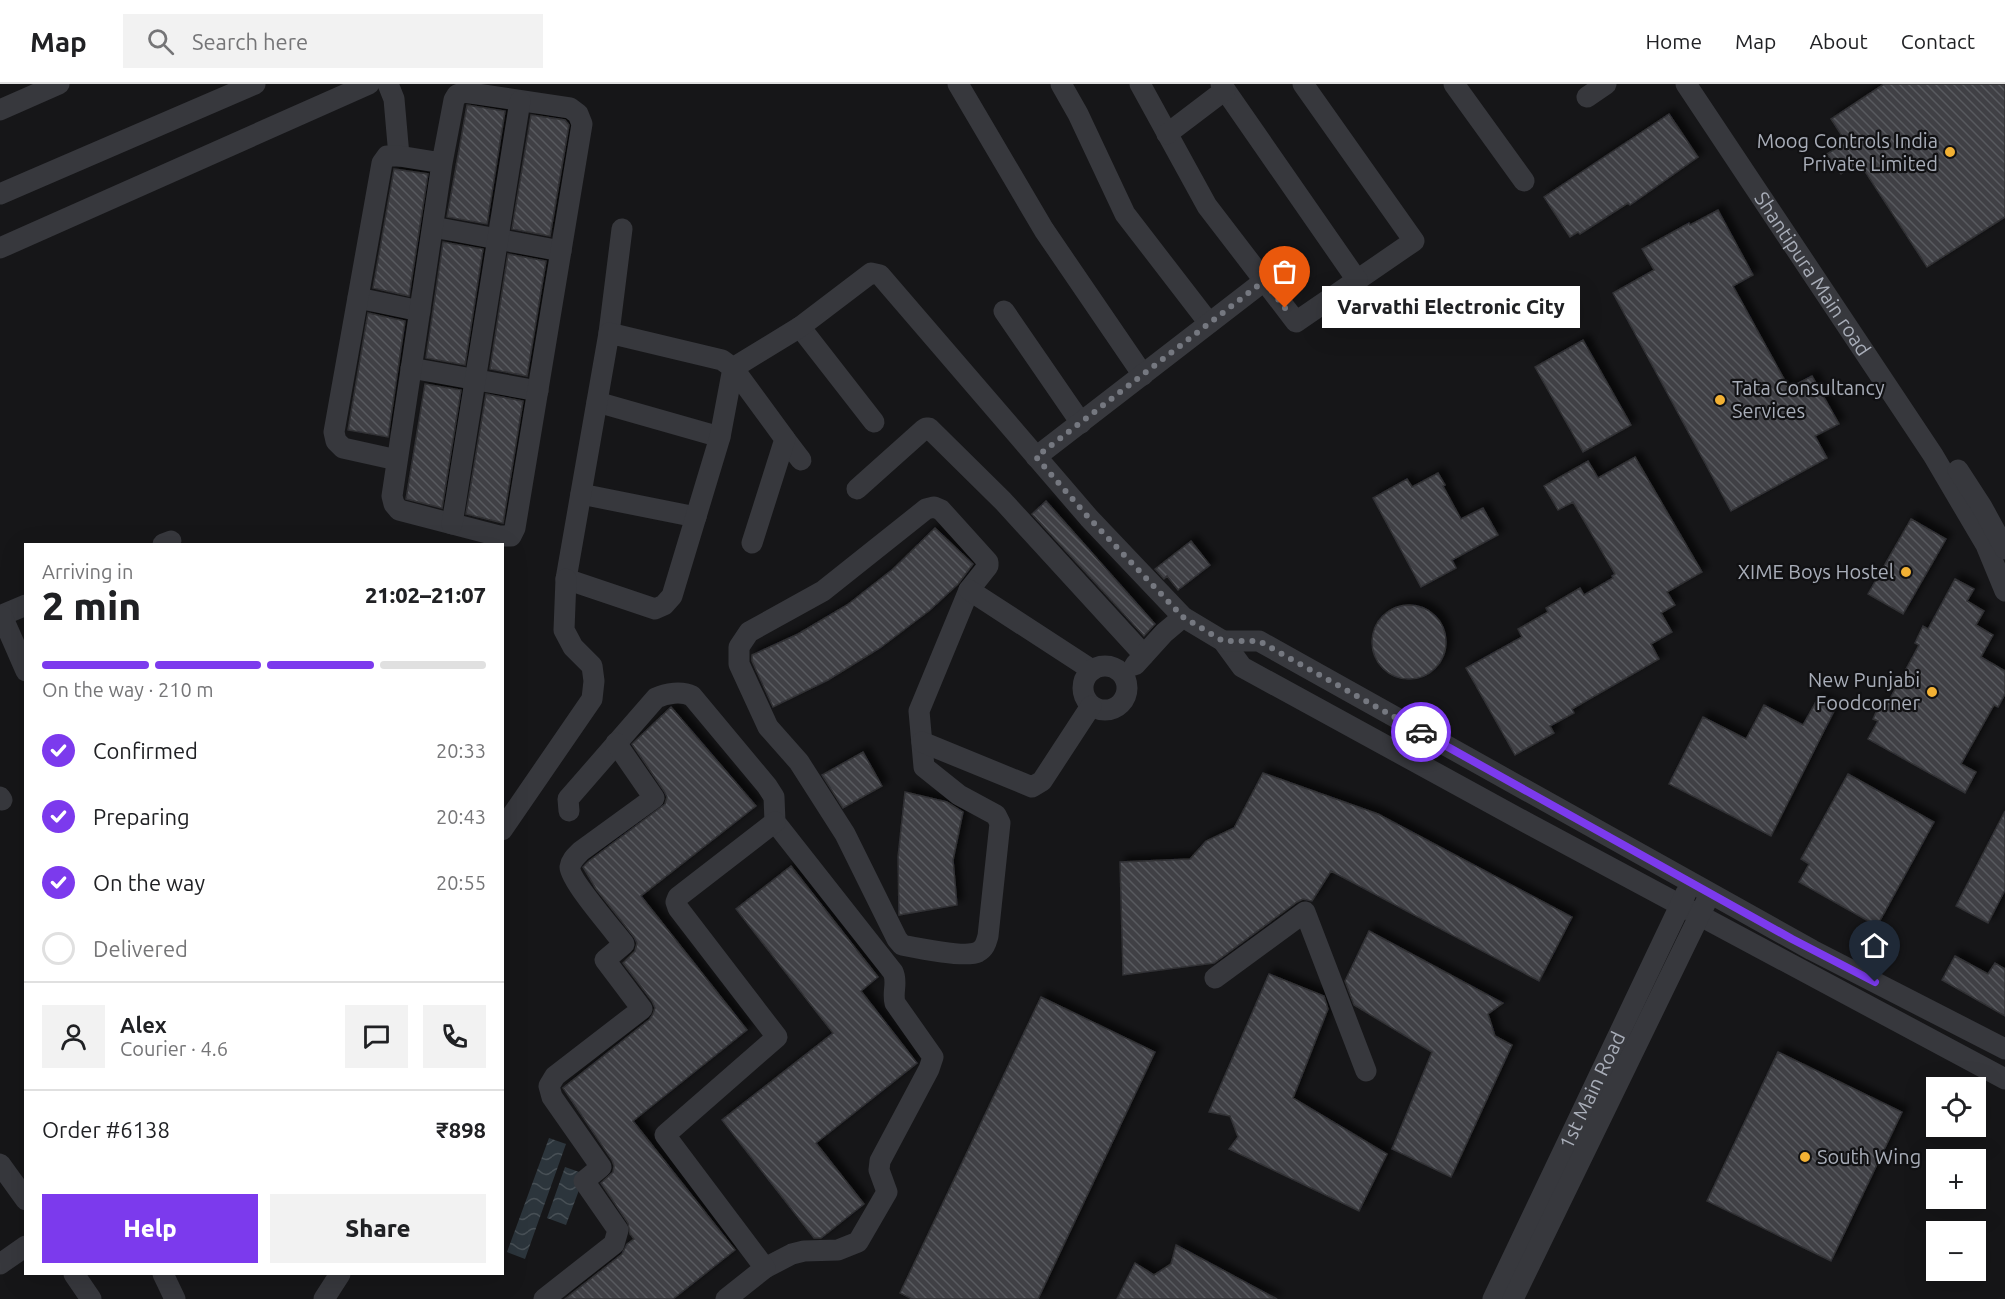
<!DOCTYPE html>
<html lang="en">
<head>
<meta charset="utf-8">
<style>
	body { margin:0; font-family:Ubuntu,sans-serif; background:#f2f2f2; color:#202124; height:100vh; display:flex; flex-direction:column; font-size:22px; white-space:nowrap }
	* { box-sizing:border-box; margin:0 }
	p { font-size:20px; color:#757577 }
	.icon { flex:none; width:33px; height:33px; fill:none; stroke:currentColor; stroke-width:2; stroke-linecap:round; stroke-linejoin:round }
	.map { position:relative; flex:1; overflow:hidden }
	.panel { position:absolute; left:24px; top:459px; width:480px; height:732px; display:flex; flex-direction:column; background:#fff; border-radius:0px; box-shadow:0 6px 24px #0002 }
	.panel>* { flex:none }
	.tools { position:absolute; left:1926px; top:993px; display:grid; gap:12px }
	.tools a { display:grid; place-items:center; width:60px; height:60px; border-radius:0px; background:#fff; box-shadow:0 6px 24px #0002; font-size:30px }
	.pin { position:absolute; display:grid; place-items:center; width:51px; height:51px; color:#fff; margin:-62px -26px; border-radius:50% 50% 50% 0; rotate:-45deg; box-shadow:0 0 6px #0007 }
	.pin .icon { rotate:45deg }
	.courier { position:absolute; display:grid; place-items:center; width:60px; height:60px; margin:-30px; border:4px solid #7c3aed; border-radius:50%; background:#fff; color:#222; box-shadow:0 2px 8px #0007 }
	.bubble { position:absolute; height:42px; border-radius:0px; background:#fff; box-shadow:0 6px 24px #0002; font-size:20px; font-weight:800; line-height:42px; text-align:center }
	.headline em { font-style:normal; font-weight:800 }
	.headline div { display:flex; flex-direction:column-reverse }
	.headline { display:flex; align-items:center; justify-content:space-between; height:102px; padding:0 18px }
	h1 { font-size:39px; font-weight:800; line-height:45px }
	.bar { display:grid; grid-template-columns:repeat(4,1fr); gap:9px 6px; align-content:center; height:72px; padding:0 18px }
	.bar i { height:8px; border-radius:4px; background:#e0e0e0 }
	.bar .selected { background:#7c3aed }
	.bar p { grid-column:span 4 }
	.line { display:flex; align-items:center; gap:15px; padding:0 18px; border-top:2px solid #e0e0e0 }
	.line div { flex:1 }
	.round { display:grid; place-items:center; flex:none; width:63px; height:63px; border-radius:0px; background:#f2f2f2 }
	ol { padding:0 18px; list-style:none }
	li { display:flex; align-items:center; gap:18px; height:66px }
	li p { margin-inline-start:auto }
	li .icon { padding:6px; border-radius:50%; background:#7c3aed; color:#fff; stroke-width:4 }
	li:last-child { color:#757577 }
	li i { width:33px; height:33px; border:3px solid #e0e0e0; border-radius:50% }
	.button { display:flex; gap:12px; margin-top:auto; padding:12px 18px }
	.button a { flex:1; height:69px; border-radius:0px; background:#7c3aed; color:#fff; font-size:24px; font-weight:800; line-height:69px; text-align:center }
	.button a+a { background:#f2f2f2; color:#202124 }
	header { display:flex; align-items:center; gap:36px; box-sizing:border-box; height:84px; padding:0 30px; background:#fff; border-bottom:2px solid #e0e0e0 }
	header strong { font-size:28px }
	nav { display:flex; gap:33px; margin-inline-start:auto; font-size:21px }
	.search { width:420px; height:54px; background:#f2f2f2; display:flex; align-items:center; gap:15px; box-sizing:border-box; padding:0 21px; border-radius:0px; color:#757577; font-size:22px }
	.map>svg:first-child { display:block }
	.water { fill:url(#water-waves) }
	.building { fill:url(#building-back-hatch); stroke:#303034; stroke-width:1.5; filter:url(#shadow) }
	.lines { fill:none; stroke-linecap:round; stroke-linejoin:round }
	.minor { stroke:#37383d; stroke-width:21 }
	.done { stroke:#757880; stroke-width:6; stroke-dasharray:0 10.8 }
	.route { stroke:#7c3aed; stroke-width:8 }
	.poi-dot { fill:#f2b134; stroke:#111113; stroke-width:2 }
	.labels { text-anchor:middle; stroke-width:4.5; stroke-linejoin:round; paint-order:stroke }
	.poi-label { font-size:20px; fill:#a8adb8; stroke:#111113; text-anchor:end }
	.street-label { font-size:20px; fill:#a8adb8; stroke:#111113 }
</style>
</head>
<body>
<header>
<strong>Map</strong>
<div class="search"><svg class="icon" aria-label="search" viewBox="0 0 24 24"><circle cx="10" cy="10" r="6"/><path d="M15 15l6 6"/></svg>Search here</div>
<nav><a>Home</a><a>Map</a><a>About</a><a>Contact</a></nav>
</header>
<div class="map">
<svg width="2005" height="1215" viewBox="0 0 2005 1215">
	<defs>
		<pattern id="water-waves" width="16" height="10" patternUnits="userSpaceOnUse" patternTransform="scale(1.5)"><rect width="16" height="10" fill="#2c353c"/><path d="M0 5q4-4 8 0t8 0" fill="none" stroke="#485056"/></pattern>
		<pattern id="building-back-hatch" width="6" height="6" patternUnits="userSpaceOnUse" patternTransform="scale(1.5)"><rect width="6" height="6" fill="#404145"/><path d="M-1 5l2 2M0 0l6 6M5-1l2 2" fill="none" stroke="#595a5e"/></pattern>
		<filter id="shadow"><feDropShadow dx="5.5" dy="-5.5" stdDeviation="3" flood-color="#0009"/></filter>
	</defs>
	<rect width="100%" height="100%" fill="#161618"/>
	<path class="water" d="M549,1054l17,6 -41,115 -18,-7z
		M565,1083l20,7 -19,51 -19,-7z"/>
	<path class="building" d="M1884,0h121v133l-78,50 -68,-105 -18,12 -14,-20 19,-12 -15,-23z
		M467,21l38,6 -18,113 -40,-7z
		M1669,30l29,43 -68,48 -2,-2 -48,31 -2,-2 -8,5 -26,-40z
		M531,31l34,5 4,5 -19,111 -38,-7z
		M394,85l34,5 -19,122 -36,-8z
		M1718,126l35,65 -20,11 56,102 23,-12 27,48 -24,12 12,22 -96,53 -118,-218 41,-23 -12,-21 47,-26 1,2z
		M443,158l40,7 -18,116 -39,-7z
		M508,170l38,7 -19,115 -37,-7z
		M368,229l37,8 -17,116 -40,-7z
		M1583,256l48,85 -48,27 -48,-85z
		M425,300l36,6 -19,118 -36,-9z
		M486,310l37,7 -20,122 -37,-9z
		M1635,373l67,115 -35,20 8,13 -14,8 11,19 -21,12 8,15 -87,50 2,4 -24,13 4,7 -39,22 -49,-87 56,-31 -4,-8 30,-17 -2,-4 34,-20 4,7 29,-17 -1,-2 3,-2 -42,-72 -15,8 -14,-24 44,-25 10,17z
		M1438,389l7,12 -2,1 18,33 22,-11 15,27 -46,25 4,8 -35,19 -48,-89 34,-19 5,8z
		M1046,417l109,123 -11,12 -112,-122z
		M1911,435l35,20 -43,75 -35,-20z
		M935,444l38,36 -15,20 -28,26 -50,38 -52,32 -55,27 -21,-46v-6l46,-21 49,-29 46,-36z
		M1191,457l19,24 -32,25 -11,-14 -3,3 -9,-10z
		M1955,495l19,10 -7,12 17,10 -8,14 17,10 -12,22 24,14v23l-7,13 -4,-2 -33,59 15,8 -11,21 -97,-54 10,-18 -5,-2 7,-16 6,3 33,-61 -4,-2 8,-17 5,3z
		M1372 558a37 37 0 1 1 74 0a37 37 0 1 1-74 0Z
		M1818,614l18,9 -65,129 -102,-52 34,-67 43,22 18,-34 39,20z
		M671,623l85,99 -115,90 106,134 -114,91 102,129 -62,49h-108l57,-45 5,-10 7,-5 -4,-5 -2,-11 -27,-40 12,-11 1,-6 -2,-6 -49,-72 87,-69 3,-5 2,-6 -3,-7 -29,-38 12,-12 2,-8 -3,-6 -38,-48 -13,-22 6,-6 76,-57 2,-7 -3,-6 -32,-47z
		M863,668l19,34 -39,22 -21,-33z
		M1263,689l115,41 194,103 -33,64 -208,-110 -19,30 -9,-2 -6,3 -83,61 -91,12 -3,-113 70,-3 16,-18 28,-13z
		M1848,690l86,48 -57,104 -78,-44 10,-18 -8,-5z
		M905,708l42,10 16,10 -10,48 4,45 -58,10 -1,-58z
		M2005,727v79l-17,33 -32,-17z
		M791,782l87,111 -17,14 56,72 -101,80 48,61 -43,34h-7l-92,-118 111,-87 -97,-124z
		M1369,847l134,72 -15,11 7,22 17,9 -61,132 -59,-28 40,-97 -78,-47 -9,-24z
		M1955,872l33,18 7,-11 10,6v47l-63,-36z
		M1269,890l55,22 4,13 -35,89 94,56 -28,57 -130,-62 9,-12 -8,-21 -21,-4z
		M1041,913l114,55 -117,247h-126l-12,-6z
		M1778,968l124,60 -71,149 -124,-60z
		M1176,1161l101,54h-160l18,-36 19,12 17,-11z"/>
	<g class="lines">
		<g class="minor">
			<path d="M388,0l6,15 5,57"/>
			<path d="M958,0l86,146 99,145"/>
			<path d="M1061,0l17,30 47,100 84,109"/>
			<path d="M1140,0l67,122 89,116 118,-81 -111,-157"/>
			<path d="M1221,0l136,196"/>
			<path d="M1454,0l70,97"/>
			<path id="s1" d="M1686,0l247,371 53,90 19,46"/>
			<path d="M1587,13l19,-13"/>
			<path d="M0,26l59,-26"/>
			<path d="M1167,50l58,-44"/>
			<path d="M0,110l255,-110"/>
			<path d="M433,143l128,24"/>
			<path d="M0,164l369,-164"/>
			<path d="M358,214l62,13"/>
			<path d="M1004,227l77,112"/>
			<path d="M800,243l74,95"/>
			<path d="M609,249l13,-104"/>
			<path d="M411,284l127,23"/>
			<path d="M597,318l123,35"/>
			<path d="M785,355l16,21"/>
			<path d="M1036,373l228,-176"/>
			<path d="M397,376l-54,-12 -7,-7 -2,-9 48,-269 5,-7h12l43,7 -50,333 2,8 5,6 100,26h12l4,-8 67,-404 -4,-10 -8,-6 -106,-16 -7,3 -3,5 -12,63"/>
			<path d="M1958,386l24,37 23,42"/>
			<path d="M857,405l66,-59 3,-2h3l74,73 141,154"/>
			<path d="M581,410l115,23"/>
			<path d="M934,423l7,3 47,52v4l-19,24 -50,121 5,56 35,28 37,20 4,8 -12,113c-2,7 -3,12 -10,16 -12,6 -61,-4 -76,-7l-5,-6 -52,-105 -46,-72 -31,-35 -29,-63v-17l10,-15 74,-41 103,-82z"/>
			<path d="M452,440l68,-423"/>
			<path d="M752,459l33,-104 -52,-71 -11,-8 -113,-27 -43,246 89,30 9,-4 8,-9 48,-159 13,-69 67,-41 71,-54 9,2 209,243 94,99 40,24 19,26 287,157 476,255"/>
			<path d="M163,460l8,-3"/>
			<path d="M969,506l123,80"/>
			<path d="M0,532l26,-11"/>
			<path d="M2,532l24,55"/>
			<path d="M1223,557h36l553,309 193,99"/>
			<path d="M1135,581l29,-32 19,-16"/>
			<circle cx="1105" cy="604" r="22"/>
			<path d="M922,658l110,45 10,-6 49,-75"/>
			<path d="M0,713l2,3"/>
			<path d="M569,727l-1,-12 88,-101c10,-5 26,-7 36,-2l75,90 7,11 1,25 118,150c5,10 -1,20 2,31l38,54 -4,12 -49,92 -1,9 8,22 -29,50 -20,8 -34,1 -12,3 -27,14"/>
			<path d="M502,746l90,-131 2,-18 -2,-15 -19,-19 -9,-17 2,-51"/>
			<path d="M1215,894l90,-66 61,159"/>
			<path d="M0,1080l26,36"/>
			<path d="M0,1180l26,-18"/>
			<path d="M74,1190l17,25"/>
			<path d="M163,1190l12,25"/>
			<path d="M324,1215l16,-25"/>
			<path d="M544,1215l70,-55 4,-14 -34,-49 17,-14 -49,-70 -3,-11 6,-10 87,-67 -37,-49 19,-16c-10,-13 -55,-65 -54,-77 1,-7 6,-11 11,-16l73,-53 -38,-55"/>
			<path d="M726,1215l39,-31 -100,-133 112,-98 -99,-129 -2,-6 2,-5 97,-75"/>
			<path id="s2" d="M1493,1215l193,-406"/>
			<path d="M1513,1215l193,-397"/>
		</g>
	</g>
	<g class="lines">
		<path class="done" d="M1285,224l-21,-27 -228,176 53,61 94,99 40,24h36l162,91"/>
		<path class="route" d="M1421,648l371,207 83,43"/>
	</g>
	<g class="poi-dot">
		<circle cx="1950" cy="68" r="6"/>
		<circle cx="1720" cy="316" r="6"/>
		<circle cx="1906" cy="488" r="6"/>
		<circle cx="1932" cy="608" r="6"/>
		<circle cx="1805" cy="1073" r="6"/>
	</g>
	<g class="labels">
		<g class="poi-label">
			<text x="1938" y="64">Moog Controls India<tspan x="1938" dy="23">Private Limited</tspan></text>
			<text x="1732" y="311" text-anchor="start">Tata Consultancy<tspan x="1732" dy="23">Services</tspan></text>
			<text x="1894" y="495">XIME Boys Hostel</text>
			<text x="1920" y="603">New Punjabi<tspan x="1920" dy="23">Foodcorner</tspan></text>
			<text x="1817" y="1080" text-anchor="start">South Wing</text>
		</g>
		<g class="street-label">
			<text dy="7" stroke="none"><textPath href="#s1" startOffset="228">Shantipura Main road</textPath></text>
			<text dy="7" stroke="none"><textPath href="#s2" startOffset="231">1st Main Road</textPath></text>
		</g>
	</g>
</svg>
<div class="tools">
<a><svg class="icon" aria-label="locate" viewBox="0 0 24 24"><circle cx="12" cy="12" r="6"/><path d="M12 2v4M12 18v4M2 12h4M18 12h4"/></svg></a>
<a>+</a>
<a>−</a>
</div>
<div class="pin" style="left:1285px;top:224px;background:#ea580c"><svg class="icon" aria-label="bag" viewBox="0 0 24 24"><path d="M5 8h14l-1 12H6zM9 8a3 3 0 0 1 6 0"/></svg></div>
<div class="pin" style="left:1875px;top:898px;background:#1f2937"><svg class="icon" aria-label="home" viewBox="0 0 24 24"><path d="M3 11l9-7 9 7M6 9v11h12V9"/></svg></div>
<div class="courier" style="left:1421px;top:648px"><svg class="icon" aria-label="car" viewBox="0 0 24 24"><path d="M5 17H2v-5l4-1 3-4h7l3 4 3 1v5h-3M9 17h6M6 11h13"/><circle cx="7" cy="17" r="2"/><circle cx="17" cy="17" r="2"/></svg></div>
<div class="bubble" style="left:1322px;top:202px;width:258px">Varvathi Electronic City</div>
<section class="panel">
<div class="headline"><div><h1>2 min</h1><p>Arriving in</p></div><em>21:02–21:07</em></div>
<div class="bar"><i class="selected"></i><i class="selected"></i><i class="selected"></i><i></i><p>On the way · 210 m</p></div>
<ol>
<li><svg class="icon" aria-label="check" viewBox="0 0 24 24"><path d="M5 12l5 5 9-10"/></svg>Confirmed<p>20:33</p></li>
<li><svg class="icon" aria-label="check" viewBox="0 0 24 24"><path d="M5 12l5 5 9-10"/></svg>Preparing<p>20:43</p></li>
<li><svg class="icon" aria-label="check" viewBox="0 0 24 24"><path d="M5 12l5 5 9-10"/></svg>On the way<p>20:55</p></li>
<li><i></i>Delivered</li>
</ol>
<div class="line" style="height:108px"><a class="round"><svg class="icon" aria-label="person" viewBox="0 0 24 24"><circle cx="12" cy="8" r="4"/><path d="M4 21q1-7 8-7t8 7"/></svg></a><div><b>Alex</b><p>Courier · 4.6</p></div><a class="round"><svg class="icon" aria-label="chat" viewBox="0 0 24 24"><path d="M4 5h16v11H9l-5 4z"/></svg></a><a class="round"><svg class="icon" aria-label="phone" viewBox="0 0 24 24"><path d="M5 4h4l2 5-3 2q2 4 5 5l2-3 5 2v4C11 20 4 13 5 4z"/></svg></a></div>
<div class="line" style="height:78px"><div>Order #6138</div><b>₹898</b></div>
<div class="button"><a>Help</a><a>Share</a></div>
</section>
</div>
</body>
</html>
